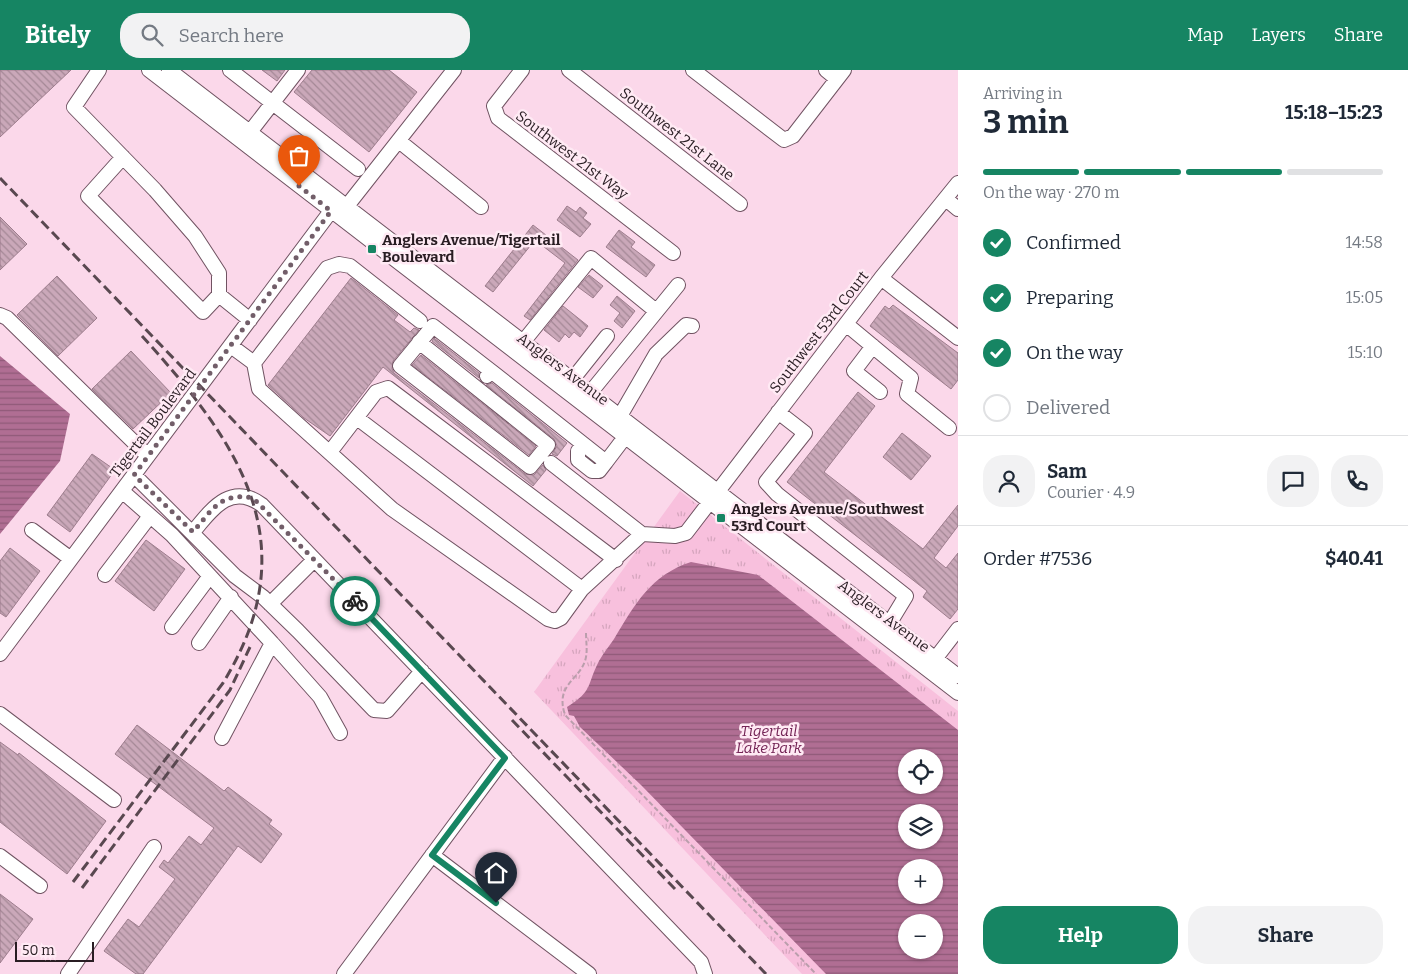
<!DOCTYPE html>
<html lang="en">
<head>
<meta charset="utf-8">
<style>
	body { margin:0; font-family:Bitter,serif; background:#f2f2f3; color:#1f2937; height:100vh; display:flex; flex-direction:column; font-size:19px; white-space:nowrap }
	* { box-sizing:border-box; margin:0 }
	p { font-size:16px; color:#747a83 }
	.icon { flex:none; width:28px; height:28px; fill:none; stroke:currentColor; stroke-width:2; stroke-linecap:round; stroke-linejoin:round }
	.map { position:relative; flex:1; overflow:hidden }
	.panel { display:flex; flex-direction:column; background:#fff; width:450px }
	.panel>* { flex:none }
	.tools { position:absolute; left:898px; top:679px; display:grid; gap:10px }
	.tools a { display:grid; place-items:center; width:45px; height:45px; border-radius:50%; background:#fff; box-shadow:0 1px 4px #0004; font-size:25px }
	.scale { position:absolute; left:15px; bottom:12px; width:79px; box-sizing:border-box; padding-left:5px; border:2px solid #291d23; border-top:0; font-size:14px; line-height:18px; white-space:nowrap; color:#291d23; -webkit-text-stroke:4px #ffeaf4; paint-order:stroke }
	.pin { position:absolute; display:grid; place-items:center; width:42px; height:42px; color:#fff; margin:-51px -21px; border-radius:50% 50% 50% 0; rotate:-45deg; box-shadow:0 0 5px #0007 }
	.pin .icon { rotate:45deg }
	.courier { position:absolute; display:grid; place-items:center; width:50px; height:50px; margin:-25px; border:4px solid #168563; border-radius:50%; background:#fff; color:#222; box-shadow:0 1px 6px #0007 }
	.headline em { font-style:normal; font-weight:700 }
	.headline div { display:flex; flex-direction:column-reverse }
	.headline { display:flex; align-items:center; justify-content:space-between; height:85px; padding:0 25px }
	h1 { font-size:32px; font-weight:700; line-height:38px }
	.bar { display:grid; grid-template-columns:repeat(4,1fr); gap:8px 5px; align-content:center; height:60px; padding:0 25px }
	.bar i { height:6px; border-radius:4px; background:#e0e1e3 }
	.bar .selected { background:#168563 }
	.bar p { grid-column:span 4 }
	.line { display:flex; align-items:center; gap:12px; padding:0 25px; border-top:1px solid #e0e1e3 }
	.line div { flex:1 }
	.round { display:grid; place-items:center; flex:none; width:52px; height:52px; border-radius:20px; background:#f2f2f3 }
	ol { padding:0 25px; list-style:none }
	li { display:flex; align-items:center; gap:15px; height:55px }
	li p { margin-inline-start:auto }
	li .icon { padding:5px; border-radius:50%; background:#168563; color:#fff; stroke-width:4 }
	li:last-child { color:#747a83 }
	li i { width:28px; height:28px; border:2px solid #e0e1e3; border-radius:50% }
	.action { display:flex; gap:10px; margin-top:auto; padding:10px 25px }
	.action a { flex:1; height:58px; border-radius:20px; background:#168563; color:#fff; font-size:20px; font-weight:700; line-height:58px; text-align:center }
	.action a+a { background:#f2f2f3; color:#1f2937 }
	header { display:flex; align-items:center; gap:30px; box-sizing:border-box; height:70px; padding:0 25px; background:#168563; color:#fff }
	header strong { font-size:24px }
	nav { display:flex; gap:28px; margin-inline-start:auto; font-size:18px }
	.search { width:350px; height:45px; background:#f2f2f3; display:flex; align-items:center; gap:12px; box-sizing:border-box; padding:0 18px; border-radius:20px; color:#747a83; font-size:19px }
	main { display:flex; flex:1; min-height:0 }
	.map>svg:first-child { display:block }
	.park { fill:url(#park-tufts); fill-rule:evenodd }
	.water { fill:url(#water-rules); fill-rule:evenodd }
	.building { fill:url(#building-back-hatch); stroke:#9d7d8d }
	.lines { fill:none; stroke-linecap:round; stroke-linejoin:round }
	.minor-casing { stroke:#705362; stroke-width:16 }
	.path { stroke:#ba9eac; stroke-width:2; stroke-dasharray:5 2.5; stroke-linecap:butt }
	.minor { stroke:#fff; stroke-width:14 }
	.rail { stroke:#594850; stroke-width:3; stroke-dasharray:10 5; stroke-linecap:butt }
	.done { stroke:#725e69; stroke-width:5; stroke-dasharray:0 9 }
	.route { stroke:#168563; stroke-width:6 }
	.poi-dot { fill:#168563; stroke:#ffeaf4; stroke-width:2 }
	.labels { text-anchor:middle; stroke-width:5; stroke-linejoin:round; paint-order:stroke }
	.street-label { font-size:15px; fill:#291d23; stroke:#ffeaf4 }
	.poi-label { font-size:15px; font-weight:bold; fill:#291d23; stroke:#ffeaf4; text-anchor:start }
	.park-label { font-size:15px; font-style:italic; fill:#742456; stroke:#ffeaf4 }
</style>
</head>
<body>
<header>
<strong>Bitely</strong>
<div class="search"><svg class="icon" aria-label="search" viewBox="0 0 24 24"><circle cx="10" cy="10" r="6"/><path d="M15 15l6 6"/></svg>Search here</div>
<nav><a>Map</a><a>Layers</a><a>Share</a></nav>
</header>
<main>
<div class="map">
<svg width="958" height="904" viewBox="0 0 958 904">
	<defs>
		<pattern id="park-tufts" width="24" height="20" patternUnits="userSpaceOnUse" patternTransform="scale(1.25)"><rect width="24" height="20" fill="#f8c0dd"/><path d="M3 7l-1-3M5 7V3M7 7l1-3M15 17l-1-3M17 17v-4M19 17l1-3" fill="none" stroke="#d5a5bd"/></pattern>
		<pattern id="water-rules" width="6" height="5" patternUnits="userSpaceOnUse" patternTransform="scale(1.25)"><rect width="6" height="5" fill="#b06e93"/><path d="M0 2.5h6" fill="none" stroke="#8f5a78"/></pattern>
		<pattern id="building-back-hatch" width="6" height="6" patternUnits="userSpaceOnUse" patternTransform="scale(1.25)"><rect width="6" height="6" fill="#caa8b9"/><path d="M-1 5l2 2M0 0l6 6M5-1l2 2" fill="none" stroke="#a48896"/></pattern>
	</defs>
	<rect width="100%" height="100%" fill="#fbd8ea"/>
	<path class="park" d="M680,421l278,220v263h-156l-268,-282zM906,688h28v27h-28zM906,742h28v28h-28zM906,798h28v27h-28zM906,852h28v28h-28z"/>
	<path class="water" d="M0,286l70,58 -10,47 -60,73z
		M691,492l67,13 200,155v244h-132l-185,-189 -61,-58 -6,-11 -5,-1 -2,-8c27,-17 19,-21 32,-46 4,-7 10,-15 15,-22 21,-35 37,-64 77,-77zM906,688h28v27h-28zM906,742h28v28h-28zM906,798h28v27h-28zM906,852h28v28h-28z"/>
	<path class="building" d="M0,0h71l-71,67z
		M262,0h23l-8,11z
		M312,0h77l28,22 -48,60 -75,-60z
		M567,136l9,6 4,-5 7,6 -4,5 8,6 -11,13 -23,-17z
		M0,147l27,27 -27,26z
		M533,155l45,35 -48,60 -6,-4 41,-53 -30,-23 -42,52 -8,-6z
		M619,160l16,12 -4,5 24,18 -9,12 -40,-30z
		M589,205l14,11 -10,12 -15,-11z
		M57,206l40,42 -39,38 -41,-41z
		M351,208l47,37 -4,5 16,12 4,-4 5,2 -26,31 -1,8 2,4 131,101 9,1 9,-10 3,5 -13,16 -150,-119 -53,69 -26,-18 -36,-33z
		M617,226l18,15 -13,17 -8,-7 6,-8 -10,-8z
		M893,235l65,48v27l-7,9 -81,-63 15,-20 4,3z
		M563,236l25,20 -8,11 -6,-5 -5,6 -4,-4 -6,8 -15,-12z
		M434,268l45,35v5l-47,-37z
		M131,281l40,42 -38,36 -41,-40z
		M421,285l115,91 -7,9 -117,-90z
		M492,313l75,60 -10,13 -5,-2 5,-8 -3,-7 -68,-54z
		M858,322l17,14 -51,66 99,77 35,-44v21l-24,32 12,10 12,-15v56l-8,10 -27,-22 4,-6 -140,-109z
		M902,363l29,23 -20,24 -28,-23z
		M92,384l23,16 -45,62 -23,-17z
		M146,470l39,29 -31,42 -39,-30z
		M10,478l30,23 -34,46 -6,-4v-52z
		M137,655l87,66 4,-4 44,33 -3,4 13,10 -21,29 -23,-17 -95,128h-7l-32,-23 24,-32 11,8 36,-48 -16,-12 5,-7 4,3 21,-27 12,9 13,-17 -99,-74z
		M0,672l18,13 1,-2 87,68 -39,53 -67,-52z
		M0,824l33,25 -33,44z"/>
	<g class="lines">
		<defs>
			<path id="minor" d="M99,0l-25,37 81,83 40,46 24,37v22l31,25
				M149,0l809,623
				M169,0l789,606
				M230,0l128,99
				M522,0l-28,36 4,12 175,135
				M569,0l171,134
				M693,0l91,70 9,-4 51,-66
				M826,0l11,9
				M250,62l48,-62
				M399,71l82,66
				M123,87l-35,39 115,116 16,-17
				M946,129l12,10
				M339,138l8,-2 107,-136
				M881,208l77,60
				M0,245l7,3 141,138
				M846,254l65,54 -4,16 42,34
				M419,272l129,103 -18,22 -130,-101 33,-40 58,45
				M523,272l68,-84 65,53
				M231,276l23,17 5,26 133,120 156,110 7,2 6,-3 21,-29 60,-55 33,2 11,-3 195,-255 77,-95
				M873,276l-19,25 26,21
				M254,293l73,-95 12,-4 11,2 70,55
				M487,306l4,-5 115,91 19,-25
				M572,310l35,-44
				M590,323l88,-108
				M778,342l27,21 -39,49 11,12 129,102 -17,28
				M620,346l36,-62 30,-29 6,1
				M357,348l225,171
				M583,375l-5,6v9l14,11h7l7,-9
				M330,382l46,-60 12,-4 228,172
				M551,393l91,71
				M134,405l101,101 28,21 35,34 76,79 13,1 35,-40
				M122,421l50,44 100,108 -50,95
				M32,460l39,29
				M193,462c19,-23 38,-50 69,-27l439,457 4,12
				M105,505l45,-59
				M270,534l44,-44
				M172,557l38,-51
				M199,573l32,-46
				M272,573l48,54 20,36
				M0,584l331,-443
				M935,589l23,-30
				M0,644l114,86
				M432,785l157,119
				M0,786l40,30
				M68,904l86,-127
				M344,904l161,-217"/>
		</defs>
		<use href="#minor" class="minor-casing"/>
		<path class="path" d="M586,563c0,10 2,19 -1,28 -7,20 -30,24 -20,54l251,259"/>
		<use href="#minor" class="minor"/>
		<path class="rail" d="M0,108l766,796
			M512,650l163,169
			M73,812l150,-199c86,-140 16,-240 -81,-347
			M82,818l148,-198 20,-43"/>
	</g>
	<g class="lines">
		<path class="done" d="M299,116l32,25 -197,264 59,57c20,-23 27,-40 60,-34l102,103"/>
		<path class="route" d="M355,531l150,157 -73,97 64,48"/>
	</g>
	<g class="poi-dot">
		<rect x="367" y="174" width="10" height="10" rx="2.5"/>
		<rect x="716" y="443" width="10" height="10" rx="2.5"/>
	</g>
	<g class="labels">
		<g class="street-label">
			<text transform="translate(677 64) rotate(38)" y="5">Southwest 21st Lane</text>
			<text transform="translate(572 85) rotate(37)" y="5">Southwest 21st Way</text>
			<text transform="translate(819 262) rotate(-52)" y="5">Southwest 53rd Court</text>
			<text transform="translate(563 299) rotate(37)" y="5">Anglers Avenue</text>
			<text transform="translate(153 353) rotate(-53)" y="5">Tigertail Boulevard</text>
			<text transform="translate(884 546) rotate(37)" y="5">Anglers Avenue</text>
		</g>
		<g class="poi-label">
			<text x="382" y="175">Anglers Avenue/Tigertail<tspan x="382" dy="17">Boulevard</tspan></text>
			<text x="731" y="444">Anglers Avenue/Southwest<tspan x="731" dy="17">53rd Court</tspan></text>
		</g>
		<g class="park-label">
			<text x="769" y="666">Tigertail<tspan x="769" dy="17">Lake Park</tspan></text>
		</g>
	</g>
</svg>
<div class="tools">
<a><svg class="icon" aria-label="locate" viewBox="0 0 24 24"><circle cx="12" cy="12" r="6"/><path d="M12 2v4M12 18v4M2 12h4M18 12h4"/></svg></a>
<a><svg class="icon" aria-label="layers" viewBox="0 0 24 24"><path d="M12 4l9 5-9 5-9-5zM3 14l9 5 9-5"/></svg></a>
<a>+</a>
<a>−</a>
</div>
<div class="scale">50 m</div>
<div class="pin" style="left:299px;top:116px;background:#ea580c"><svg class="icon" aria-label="bag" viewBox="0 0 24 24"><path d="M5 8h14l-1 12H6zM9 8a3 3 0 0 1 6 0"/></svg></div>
<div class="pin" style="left:496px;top:833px;background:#1f2937"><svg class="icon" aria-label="home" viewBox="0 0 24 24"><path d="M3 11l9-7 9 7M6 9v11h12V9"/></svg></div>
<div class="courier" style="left:355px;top:531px"><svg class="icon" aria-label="bike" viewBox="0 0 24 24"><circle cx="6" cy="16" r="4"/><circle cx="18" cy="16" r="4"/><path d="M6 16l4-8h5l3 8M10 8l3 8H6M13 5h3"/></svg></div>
</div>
<section class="panel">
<div class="headline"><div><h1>3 min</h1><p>Arriving in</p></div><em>15:18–15:23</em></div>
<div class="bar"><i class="selected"></i><i class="selected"></i><i class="selected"></i><i></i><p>On the way · 270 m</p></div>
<ol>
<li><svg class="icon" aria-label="check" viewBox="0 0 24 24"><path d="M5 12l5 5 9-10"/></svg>Confirmed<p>14:58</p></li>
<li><svg class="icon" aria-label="check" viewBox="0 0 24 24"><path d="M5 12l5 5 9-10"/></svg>Preparing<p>15:05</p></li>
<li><svg class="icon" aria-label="check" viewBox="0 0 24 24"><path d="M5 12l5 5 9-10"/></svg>On the way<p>15:10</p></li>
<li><i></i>Delivered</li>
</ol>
<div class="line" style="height:90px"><a class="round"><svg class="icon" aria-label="person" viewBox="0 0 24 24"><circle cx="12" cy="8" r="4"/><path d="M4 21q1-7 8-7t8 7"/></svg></a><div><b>Sam</b><p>Courier · 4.9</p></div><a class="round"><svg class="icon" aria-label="chat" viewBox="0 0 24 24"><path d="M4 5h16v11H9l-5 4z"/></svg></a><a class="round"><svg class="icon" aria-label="phone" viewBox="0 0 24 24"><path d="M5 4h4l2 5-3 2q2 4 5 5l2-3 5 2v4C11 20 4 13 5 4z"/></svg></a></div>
<div class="line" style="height:65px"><div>Order #7536</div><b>$40.41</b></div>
<div class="action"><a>Help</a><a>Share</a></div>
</section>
</main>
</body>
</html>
